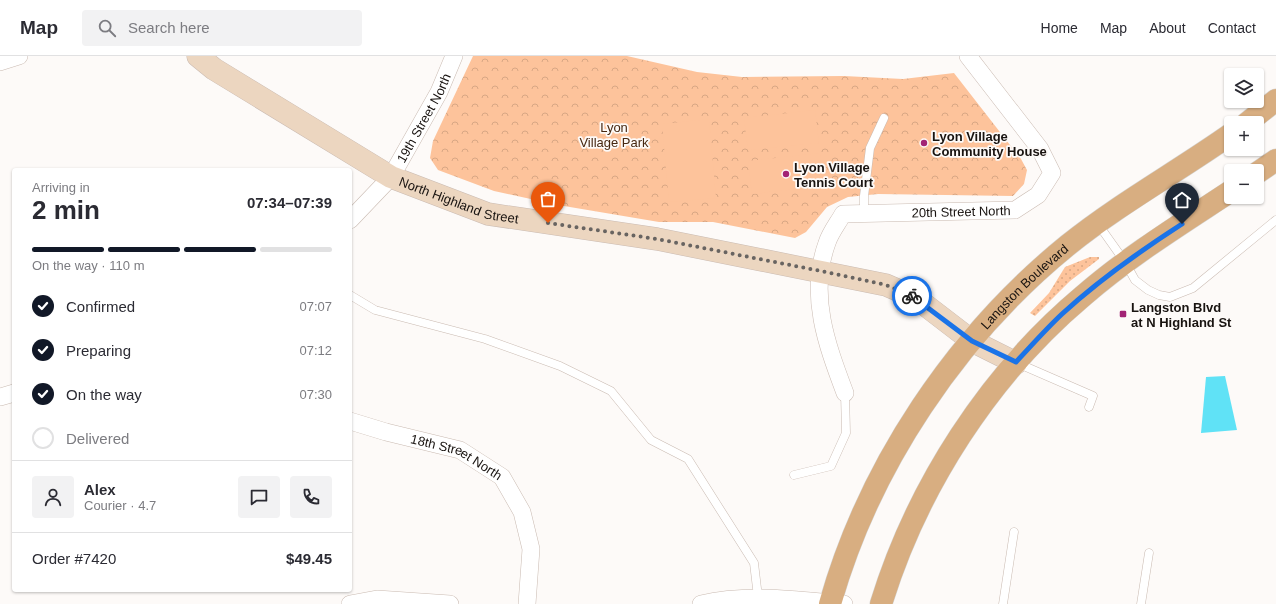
<!DOCTYPE html>
<html lang="en">
<head>
<meta charset="utf-8">
<style>
	body { margin:0; font-family:Arial,sans-serif; background:#f2f2f3; color:#2b2b33; height:100vh; display:flex; flex-direction:column; font-size:15px; white-space:nowrap }
	* { box-sizing:border-box; margin:0 }
	p { font-size:13px; color:#7c7c81 }
	.icon { flex:none; width:22px; height:22px; fill:none; stroke:currentColor; stroke-width:2; stroke-linecap:round; stroke-linejoin:round }
	.map { position:relative; flex:1; overflow:hidden }
	.sheet { position:absolute; left:12px; top:112px; width:340px; height:424px; display:flex; flex-direction:column; background:#fff; border-radius:4px; box-shadow:0 1px 3px #0004 }
	.sheet>* { flex:none }
	.fabs { position:absolute; left:1224px; top:12px; display:grid; gap:8px }
	.fabs a { display:grid; place-items:center; width:40px; height:40px; border-radius:4px; background:#fff; box-shadow:0 1px 3px #0004; font-size:20px }
	.pin { position:absolute; display:grid; place-items:center; width:34px; height:34px; color:#fff; margin:-41px -17px; border-radius:50% 50% 50% 0; rotate:-45deg; box-shadow:0 0 4px #0007 }
	.pin .icon { rotate:45deg }
	.courier { position:absolute; display:grid; place-items:center; width:40px; height:40px; margin:-20px; border:3px solid #1a73e8; border-radius:50%; background:#fff; color:#222; box-shadow:0 1px 5px #0007 }
	.summary em { font-style:normal; font-weight:800 }
	.summary div { display:flex; flex-direction:column-reverse }
	.summary { display:flex; align-items:center; justify-content:space-between; height:68px; padding:0 20px }
	h1 { font-size:26px; font-weight:800; line-height:30px }
	.bar { display:grid; grid-template-columns:repeat(4,1fr); gap:6px 4px; align-content:center; height:48px; padding:0 20px }
	.bar i { height:5px; border-radius:3px; background:#e1e1e2 }
	.bar .selected { background:#111827 }
	.bar p { grid-column:span 4 }
	.line { display:flex; align-items:center; gap:10px; padding:0 20px; border-top:1px solid #e1e1e2 }
	.line div { flex:1 }
	.round { display:grid; place-items:center; flex:none; width:42px; height:42px; border-radius:4px; background:#f2f2f3 }
	ol { padding:0 20px; list-style:none }
	li { display:flex; align-items:center; gap:12px; height:44px }
	li p { margin-inline-start:auto }
	li .icon { padding:4px; border-radius:50%; background:#111827; color:#fff; stroke-width:4 }
	li:last-child { color:#7c7c81 }
	li i { width:22px; height:22px; border:2px solid #e1e1e2; border-radius:50% }
	header { display:flex; align-items:center; gap:24px; box-sizing:border-box; height:56px; padding:0 20px; background:#fff; border-bottom:1px solid #e1e1e2 }
	header strong { font-size:19px }
	nav { display:flex; gap:22px; margin-inline-start:auto; font-size:14px }
	.search { width:280px; height:36px; background:#f2f2f3; display:flex; align-items:center; gap:10px; box-sizing:border-box; padding:0 14px; border-radius:4px; color:#7c7c81; font-size:15px }
	.map>svg:first-child { display:block }
	.grass { fill:url(#grass-dots) }
	.park { fill:url(#park-crowns) }
	.garden { fill:#fdc39b }
	.water { fill:#60e2f6 }
	.lines { fill:none; stroke-linecap:round; stroke-linejoin:round }
	.lane-casing { stroke:#cabbb2; stroke-width:9 }
	.street-casing { stroke:#cabbb2; stroke-width:18 }
	.secondary-casing { stroke:#cabbb2; stroke-width:23 }
	.primary-casing { stroke:#d5d5d4; stroke-width:23 }
	.lane { stroke:#fff; stroke-width:8 }
	.street { stroke:#fff; stroke-width:17 }
	.secondary { stroke:#ecd6c0; stroke-width:22 }
	.primary { stroke:#d8ae81; stroke-width:22 }
	.done { stroke:#686461; stroke-width:4; stroke-dasharray:0 7.2 }
	.route { stroke:#1a73e8; stroke-width:5 }
	.poi-dot { fill:#a22375; stroke:#fdfaf8; stroke-width:1.5 }
	.labels { text-anchor:middle; stroke-width:3.5; stroke-linejoin:round; paint-order:stroke }
	.street-label { font-size:13px; fill:#181310; stroke:#fdfaf8 }
	.park-label { font-size:13px; fill:#472811; stroke:#fdfaf8 }
	.poi-label { font-size:13px; font-weight:bold; fill:#181310; stroke:#fdfaf8; text-anchor:start }
</style>
</head>
<body>
<header>
<strong>Map</strong>
<div class="search"><svg class="icon" aria-label="search" viewBox="0 0 24 24"><circle cx="10" cy="10" r="6"/><path d="M15 15l6 6"/></svg>Search here</div>
<nav><a>Home</a><a>Map</a><a>About</a><a>Contact</a></nav>
</header>
<div class="map">
<svg width="1276" height="548" viewBox="0 0 1276 548">
	<defs>
		<pattern id="grass-dots" width="8" height="8" patternUnits="userSpaceOnUse"><rect width="8" height="8" fill="#fdc39b"/><path d="M2 2h.1M6 6h.1" fill="none" stroke="#d8a784" stroke-width="1.8" stroke-linecap="round"/></pattern>
		<pattern id="park-crowns" width="20" height="18" patternUnits="userSpaceOnUse"><rect width="20" height="18" fill="#fdc39b"/><path d="M2 6a3 3 0 1 1 6 0M12 15a3 3 0 1 1 6 0" fill="none" stroke="#d8a784"/></pattern>
	</defs>
	<rect width="100%" height="100%" fill="#fdfaf8"/>
	<path class="grass" d="M1090,201h9v2l-29,22 -35,35 -5,-3 19,-20 16,-26z"/>
	<path class="park" d="M473,0h154l70,16 45,5 102,-1 59,3 51,-6 67,86 6,11 -3,14 -11,12 -135,-2 -30,3 -21,10 -21,25 -11,6 -82,-16h-54l-101,-17 -64,-14 -56,-21 -8,-12 3,-17z"/>
	<path class="garden" d="M815,54l4,33 -71,7 -4,-32z
		M709,63l7,79 -47,4 -7,-78z
		M820,97l3,33 -71,8 -4,-33z"/>
	<path class="water" d="M1225,320l12,54 -36,3 5,-56z"/>
	<g class="lines">
		<defs>
			<path id="lane" d="M864,157v-17l6,-48 14,-30
				M1098,168l27,38 10,18 13,10 11,5 11,2 23,-9 83,-68
				M350,239l25,15 110,29 75,27 51,25 40,49 37,19 66,104 4,34
				M1017,307l76,33 -4,11
				M794,419l37,-9 15,-33 -1,-40
				M1003,548l11,-72
				M1141,548l8,-51"/>
			<g id="street">
				<path d="M0,6l19,-6"/>
				<path id="s1" d="M350,164l41,-43 48,-85 15,-36"/>
				<path id="s2" d="M845,337c-18,-48 -37,-98 -18,-150 3,-10 11,-20 16,-29l172,-4 23,-15 14,-22 -12,-24 -72,-93"/>
				<path d="M0,341l14,-4"/>
				<path id="s3" d="M350,365l36,11 74,18 42,27 20,35 9,37 -4,55"/>
				<path d="M350,548l27,-5 73,5"/>
				<path d="M701,548c47,-11 95,-4 143,0"/>
			</g>
			<g id="secondary">
				<path id="s4" d="M198,0l16,13 177,108 97,37 169,25 229,46 30,13 56,43 44,22"/>
			</g>
			<g id="primary">
				<path d="M1247,67l29,-23"/>
				<path d="M1257,117l19,-13"/>
				<path id="s5" d="M830,548c39,-138 126,-268 238,-359 51,-41 109,-73 163,-111"/>
				<path d="M881,548c36,-117 108,-229 202,-308 46,-40 98,-72 148,-105"/>
			</g>
		</defs>
		<use href="#lane" class="lane-casing"/>
		<use href="#street" class="street-casing"/>
		<use href="#secondary" class="secondary-casing"/>
		<use href="#primary" class="primary-casing"/>
		<use href="#lane" class="lane"/>
		<use href="#street" class="street"/>
		<use href="#secondary" class="secondary"/>
		<use href="#primary" class="primary"/>
	</g>
	<g class="lines">
		<path class="done" d="M548,167l109,16 164,32 65,14 26,11"/>
		<path class="route" d="M912,240l60,45 44,21c15,-16 30,-33 46,-48 37,-34 78,-63 120,-90"/>
	</g>
	<g class="poi-dot">
		<circle cx="924" cy="87" r="4"/>
		<circle cx="786" cy="118" r="4"/>
		<rect x="1119" y="254" width="8" height="8" rx="2"/>
	</g>
	<g class="labels">
		<g class="street-label">
			<text dy="5" stroke="none"><textPath href="#s1" startOffset="127">19th Street North</textPath></text>
			<text dy="5" stroke="none"><textPath href="#s4" startOffset="300">North Highland Street</textPath></text>
			<text dy="5" stroke="none"><textPath href="#s2" startOffset="306">20th Street North</textPath></text>
			<text dy="5" stroke="none"><textPath href="#s5" startOffset="377">Langston Boulevard</textPath></text>
			<text dy="5" stroke="none"><textPath href="#s3" startOffset="113">18th Street North</textPath></text>
		</g>
		<g class="park-label">
			<text x="614" y="76">Lyon<tspan x="614" dy="15">Village Park</tspan></text>
		</g>
		<g class="poi-label">
			<text x="932" y="85">Lyon Village<tspan x="932" dy="15">Community House</tspan></text>
			<text x="794" y="116">Lyon Village<tspan x="794" dy="15">Tennis Court</tspan></text>
			<text x="1131" y="256">Langston Blvd<tspan x="1131" dy="15">at N Highland St</tspan></text>
		</g>
	</g>
</svg>
<div class="fabs">
<a><svg class="icon" aria-label="layers" viewBox="0 0 24 24"><path d="M12 4l9 5-9 5-9-5zM3 14l9 5 9-5"/></svg></a>
<a>+</a>
<a>−</a>
</div>
<div class="pin" style="left:548px;top:167px;background:#ea580c"><svg class="icon" aria-label="bag" viewBox="0 0 24 24"><path d="M5 8h14l-1 12H6zM9 8a3 3 0 0 1 6 0"/></svg></div>
<div class="pin" style="left:1182px;top:168px;background:#1f2937"><svg class="icon" aria-label="home" viewBox="0 0 24 24"><path d="M3 11l9-7 9 7M6 9v11h12V9"/></svg></div>
<div class="courier" style="left:912px;top:240px"><svg class="icon" aria-label="bike" viewBox="0 0 24 24"><circle cx="6" cy="16" r="4"/><circle cx="18" cy="16" r="4"/><path d="M6 16l4-8h5l3 8M10 8l3 8H6M13 5h3"/></svg></div>
<section class="sheet">
<div class="summary"><div><h1>2 min</h1><p>Arriving in</p></div><em>07:34–07:39</em></div>
<div class="bar"><i class="selected"></i><i class="selected"></i><i class="selected"></i><i></i><p>On the way · 110 m</p></div>
<ol>
<li><svg class="icon" aria-label="check" viewBox="0 0 24 24"><path d="M5 12l5 5 9-10"/></svg>Confirmed<p>07:07</p></li>
<li><svg class="icon" aria-label="check" viewBox="0 0 24 24"><path d="M5 12l5 5 9-10"/></svg>Preparing<p>07:12</p></li>
<li><svg class="icon" aria-label="check" viewBox="0 0 24 24"><path d="M5 12l5 5 9-10"/></svg>On the way<p>07:30</p></li>
<li><i></i>Delivered</li>
</ol>
<div class="line" style="height:72px"><a class="round"><svg class="icon" aria-label="person" viewBox="0 0 24 24"><circle cx="12" cy="8" r="4"/><path d="M4 21q1-7 8-7t8 7"/></svg></a><div><b>Alex</b><p>Courier · 4.7</p></div><a class="round"><svg class="icon" aria-label="chat" viewBox="0 0 24 24"><path d="M4 5h16v11H9l-5 4z"/></svg></a><a class="round"><svg class="icon" aria-label="phone" viewBox="0 0 24 24"><path d="M5 4h4l2 5-3 2q2 4 5 5l2-3 5 2v4C11 20 4 13 5 4z"/></svg></a></div>
<div class="line" style="height:52px"><div>Order #7420</div><b>$49.45</b></div>
</section>
</div>
</body>
</html>
